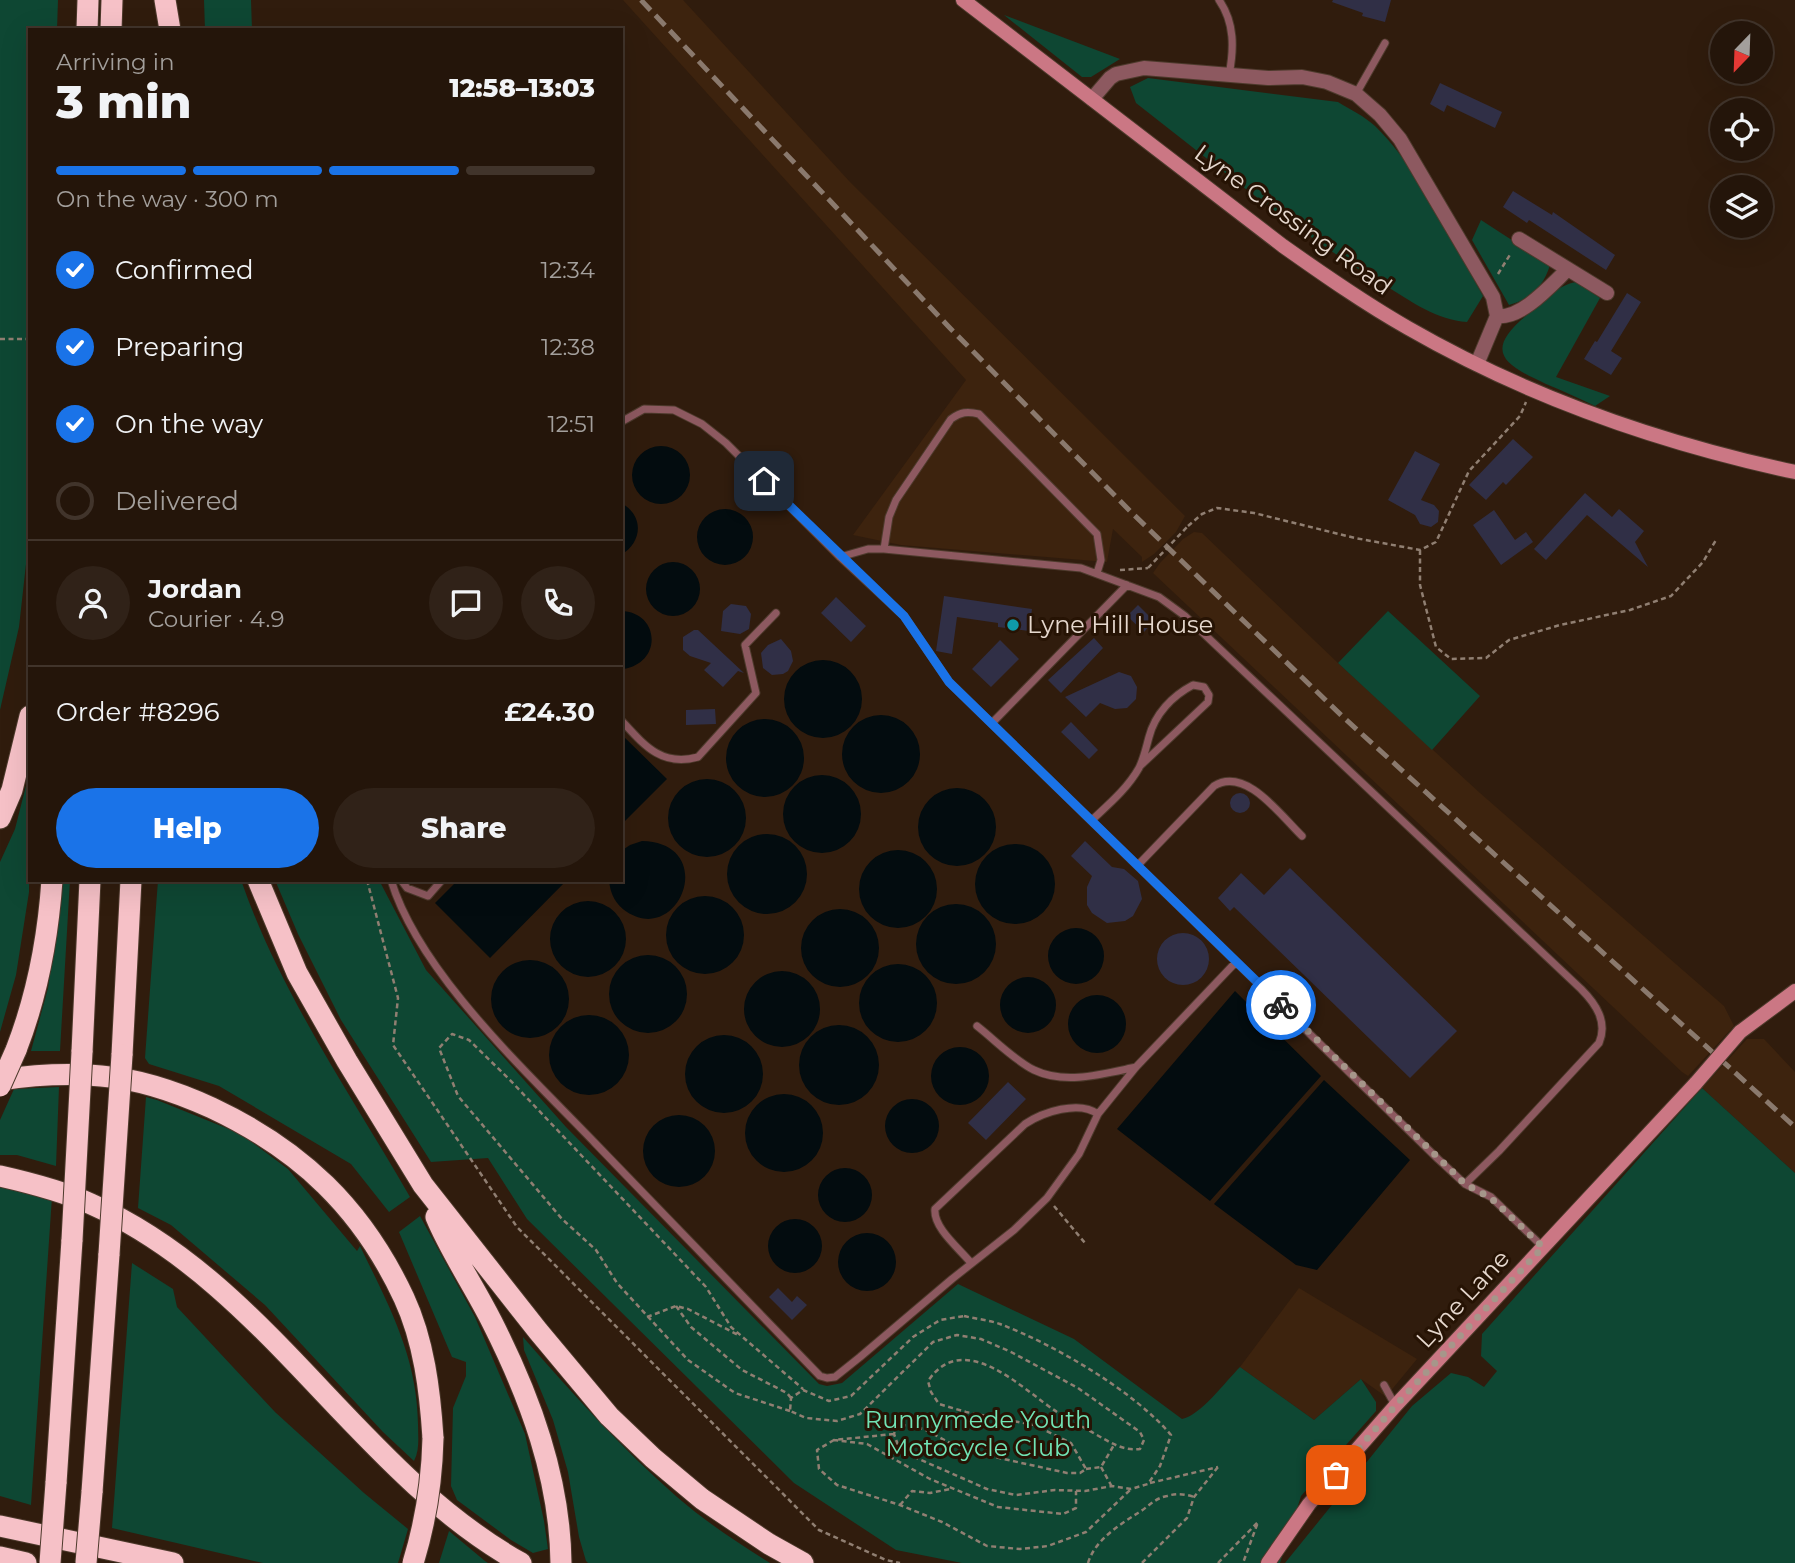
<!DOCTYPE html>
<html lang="en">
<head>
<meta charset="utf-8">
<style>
	body { margin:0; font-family:Montserrat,sans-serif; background:#302218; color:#f1f3f6; height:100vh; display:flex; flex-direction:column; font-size:26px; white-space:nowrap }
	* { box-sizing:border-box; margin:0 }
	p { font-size:23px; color:#a39f9c }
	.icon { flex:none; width:38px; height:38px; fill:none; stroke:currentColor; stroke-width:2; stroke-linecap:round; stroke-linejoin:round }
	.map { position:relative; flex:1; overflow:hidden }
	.details { position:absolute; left:28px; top:28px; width:595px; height:854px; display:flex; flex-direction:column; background:#24150a; border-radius:0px; box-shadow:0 7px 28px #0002,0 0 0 2px #41342b }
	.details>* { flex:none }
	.needle { width:46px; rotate:203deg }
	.buttons { position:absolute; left:1710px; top:21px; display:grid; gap:14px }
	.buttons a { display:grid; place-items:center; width:63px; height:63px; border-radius:50%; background:#24150a; box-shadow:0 7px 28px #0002,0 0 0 2px #41342b; font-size:35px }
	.pin { position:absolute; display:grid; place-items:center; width:60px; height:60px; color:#fff; margin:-30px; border-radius:14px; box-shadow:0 4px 10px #0006 }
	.courier { position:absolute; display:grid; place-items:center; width:70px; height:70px; margin:-35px; border:5px solid #1a73e8; border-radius:50%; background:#fff; color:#222; box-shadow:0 2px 9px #0007 }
	.head em { font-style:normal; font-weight:800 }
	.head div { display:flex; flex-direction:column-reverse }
	.head { display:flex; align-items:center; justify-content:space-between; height:119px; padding:0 28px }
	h1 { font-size:46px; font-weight:800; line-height:52px }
	.bar { display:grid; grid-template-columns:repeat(4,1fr); gap:10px 7px; align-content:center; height:84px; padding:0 28px }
	.bar i { height:9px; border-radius:5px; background:#41342b }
	.bar .selected { background:#1a73e8 }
	.bar p { grid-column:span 4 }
	.line { display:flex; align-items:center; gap:18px; padding:0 28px; border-top:2px solid #41342b }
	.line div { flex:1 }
	.round { display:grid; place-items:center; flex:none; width:74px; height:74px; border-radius:37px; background:#302218 }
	ol { padding:0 28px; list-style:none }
	li { display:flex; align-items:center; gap:21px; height:77px }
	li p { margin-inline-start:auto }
	li .icon { padding:7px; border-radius:50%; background:#1a73e8; color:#fff; stroke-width:4 }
	li:last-child { color:#a39f9c }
	li i { width:38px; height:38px; border:4px solid #41342b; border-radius:50% }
	.action { display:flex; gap:14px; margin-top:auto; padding:14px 28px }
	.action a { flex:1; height:80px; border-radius:42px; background:#1a73e8; color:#fff; font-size:28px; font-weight:800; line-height:80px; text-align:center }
	.action a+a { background:#302218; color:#f1f3f6 }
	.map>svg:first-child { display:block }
	.built { fill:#3d230e }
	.green { fill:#0e4733 }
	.water { fill:#030c0f }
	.building { fill:#302f46 }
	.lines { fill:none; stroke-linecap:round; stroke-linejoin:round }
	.lane-casing { stroke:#4d3a2c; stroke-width:9 }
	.street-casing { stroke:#4d3a2c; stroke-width:16 }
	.secondary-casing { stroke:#4d3a2c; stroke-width:16 }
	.highway-casing { stroke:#4d3a2c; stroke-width:23 }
	.path { stroke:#907f72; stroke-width:2.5; stroke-dasharray:5 3.5; stroke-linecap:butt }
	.lane { stroke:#8d5960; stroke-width:7 }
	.street { stroke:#8d5960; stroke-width:14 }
	.secondary { stroke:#cb7784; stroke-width:14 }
	.highway { stroke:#f6c1c7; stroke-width:21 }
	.rail { stroke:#8a796d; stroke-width:5; stroke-dasharray:14 7; stroke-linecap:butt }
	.secondary-bridge-casing { stroke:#4d3a2c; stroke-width:16; stroke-linecap:butt }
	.highway-bridge-casing { stroke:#4d3a2c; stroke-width:23; stroke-linecap:butt }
	.path-bridge { stroke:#907f72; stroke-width:2.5; stroke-dasharray:5 3.5; stroke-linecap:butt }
	.secondary-bridge { stroke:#cb7784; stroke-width:14 }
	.highway-bridge { stroke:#f6c1c7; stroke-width:21 }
	.done { stroke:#a6968a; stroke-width:7; stroke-dasharray:0 12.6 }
	.route { stroke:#1a73e8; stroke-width:9 }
	.culture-dot { fill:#0f9aa8; stroke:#261304; stroke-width:2.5 }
	.labels { text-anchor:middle; stroke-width:6; stroke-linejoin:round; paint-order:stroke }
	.street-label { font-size:24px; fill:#e6d8ce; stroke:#261304 }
	.poi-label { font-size:24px; fill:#e6d8ce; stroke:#261304; text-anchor:start }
	.park-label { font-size:24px; fill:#71e4b5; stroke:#261304 }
</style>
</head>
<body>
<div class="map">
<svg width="1795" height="1563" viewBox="0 0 1795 1563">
	<rect width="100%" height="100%" fill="#301c0d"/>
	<path class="built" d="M623,0h60l167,182 335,334 -9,16 -22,22 -12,8v-5l-29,-28 -6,33 -206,-17 -48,-10 113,-155z
		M1194,532l8,1 136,130 142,130 244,213 10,20 -46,50 -6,-4 -529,-499 7,-10 23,-24z
		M1747,1039h17l31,33v101l-93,-85z
		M1299,1288l118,71 -28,34v6l-28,-20 -47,41 -74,-53z"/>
	<path class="green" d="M0,0h58l-1,30h-27v498l-11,99 -19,83z
		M204,0h47l1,30h-47z
		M1004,15l116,44 -29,18h-9z
		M1148,78l190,24c13,8 26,14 37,24 43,41 78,117 108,170l-16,26c-30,-2 -55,-20 -81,-36 -89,-53 -169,-120 -250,-183l-6,-16z
		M1481,220l69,45c-6,21 -20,34 -41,40l-37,-65z
		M1576,282l24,16 -44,79 54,19 -15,10c-16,-8 -32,-15 -49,-22 -41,-19 -64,-32 -19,-69 15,-12 30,-30 49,-33z
		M1388,611l92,85 -48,54 -94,-87z
		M30,770l-1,122 -13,83 -16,57v-170l15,-33z
		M63,880h7l-10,171h-29l17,-63z
		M158,880h83c38,111 111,216 169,317l-21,15 -38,-48 -132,-78 -70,-22 -4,-6z
		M275,880h104l47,90 140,157 253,257 8,2 15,-3 116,-99 116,55 108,80c18,-3 44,-38 58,-52l74,53 47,-41 15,23v9l-75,85 -21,67h-318l-66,-13 -102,-67 -267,-264 -39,-61 -57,4 -90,-142 -43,-86z
		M59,1087l-3,79 -39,-11h-17v-35l14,-31z
		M1702,1088l93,85v390h-510l127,-157 39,-33 17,4 16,10 13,-16 -16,-15 1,-22z
		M146,1097l11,3 84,34 47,35 69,82 3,-5c29,60 57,110 58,178 0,13 2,25 -4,37l-31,-29 -118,-127 -94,-80 -33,-17z
		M0,1187l52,10 -21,308 -31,-9z
		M420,1216l55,101 50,117 19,87 4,28 -15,4 -22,-13 -54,-40 -6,-14 2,-78 13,-32v-14l-14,-5 -53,-125z
		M132,1263l41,26 4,18 98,105 89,81 44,36 -10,34h-135l-151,-35z
		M523,1337c49,56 98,111 154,160 29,25 61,46 93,66h-182l-2,-2 -7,-24 -11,-65 -15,-52 -29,-70z
		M449,1531l36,30 3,2h-49z"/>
	<path class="water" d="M632 475a29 29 0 1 1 58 0a29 29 0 1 1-58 0Z
		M621,503c23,12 22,39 0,52z
		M697 537a28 28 0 1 1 56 0a28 28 0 1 1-56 0Z
		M646 589a27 27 0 1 1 54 0a27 27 0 1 1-54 0Z
		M621,611c39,1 42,52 2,58z
		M784 699a39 39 0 1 1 78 0a39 39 0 1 1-78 0Z
		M842 754a39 39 0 1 1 78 0a39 39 0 1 1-78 0Z
		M726 758a39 39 0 1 1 78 0a39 39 0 1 1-78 0Z
		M621,734l46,45 -46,46z
		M783 814a39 39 0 1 1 78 0a39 39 0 1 1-78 0Z
		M668 818a39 39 0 1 1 78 0a39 39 0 1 1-78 0Z
		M918 827a39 39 0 1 1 78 0a39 39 0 1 1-78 0Z
		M727 874a40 40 0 1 1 80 0a40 40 0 1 1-80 0Z
		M642,841c77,2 38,105 -15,71 -11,-7 -17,-18 -18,-32h12v-29l9,-6z
		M975 884a40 40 0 1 1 80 0a40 40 0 1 1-80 0Z
		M859 889a39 39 0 1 1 78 0a39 39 0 1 1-78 0Z
		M458,880h109l-77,78 -55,-55z
		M666 935a39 39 0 1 1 78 0a39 39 0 1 1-78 0Z
		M550 939a38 38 0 1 1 76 0a38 38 0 1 1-76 0Z
		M916 944a40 40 0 1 1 80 0a40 40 0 1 1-80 0Z
		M801 948a39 39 0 1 1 78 0a39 39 0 1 1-78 0Z
		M1048 956a28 28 0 1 1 56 0a28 28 0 1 1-56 0Z
		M609 994a39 39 0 1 1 78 0a39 39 0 1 1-78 0Z
		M491 999a39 39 0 1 1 78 0a39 39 0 1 1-78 0Z
		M859 1003a39 39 0 1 1 78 0a39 39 0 1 1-78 0Z
		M744 1009a38 38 0 1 1 76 0a38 38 0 1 1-76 0Z
		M1000 1005a28 28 0 1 1 56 0a28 28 0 1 1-56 0Z
		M1235,991l86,85 -111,125 -93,-72z
		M1068 1024a29 29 0 1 1 58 0a29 29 0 1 1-58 0Z
		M549 1055a40 40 0 1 1 80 0a40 40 0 1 1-80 0Z
		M799 1065a40 40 0 1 1 80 0a40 40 0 1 1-80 0Z
		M685 1074a39 39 0 1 1 78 0a39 39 0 1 1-78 0Z
		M931 1076a29 29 0 1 1 58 0a29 29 0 1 1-58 0Z
		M1324,1080l86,80 -93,110 -21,-5 -82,-61z
		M745 1133a39 39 0 1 1 78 0a39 39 0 1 1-78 0Z
		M885 1126a27 27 0 1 1 54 0a27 27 0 1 1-54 0Z
		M643 1151a36 36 0 1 1 72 0a36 36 0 1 1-72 0Z
		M818 1195a27 27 0 1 1 54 0a27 27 0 1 1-54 0Z
		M768 1246a27 27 0 1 1 54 0a27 27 0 1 1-54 0Z
		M838 1262a29 29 0 1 1 58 0a29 29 0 1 1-58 0Z"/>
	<path class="building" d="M1333,0h58l-6,22 -23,-6 1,-3 -31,-11z
		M1440,83l62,29 -7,16 -48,-23 -3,7 -14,-8z
		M1513,191l39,24 1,-3 62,43 -9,15 -77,-50 -2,3 -24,-16z
		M1627,293l14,9 -30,49 11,7 -11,17 -27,-16 11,-18 2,1z
		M1513,439l20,18 -27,28 -3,-3 -17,18 -17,-15z
		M1415,451l25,13 -19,36 13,5 5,6 -1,11 -7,5 -11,-3 -5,-9 -27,-15z
		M1585,493l27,24 7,-8 25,22 -9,11 13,25 -61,-52 -41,45 -12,-11z
		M1494,510l21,30 11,-8 7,10 -32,23 -28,-40z
		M944,596l88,13 -3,22 -31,-4v-4l-41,-6 -5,37 -16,-3z
		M836,597l30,29 -15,16 -30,-29z
		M731,604l15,2 5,8 -2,15 -9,5 -19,-3 2,-20z
		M1138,605l16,16 -10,11 -17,-16z
		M694,630h4l46,43 -6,-2 -15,16 -19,-17 7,-7 -21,-7 -7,-6v-13z
		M1094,638l9,10 -42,45 -13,-13z
		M781,639l10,12 2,10 -5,10 -5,3 -11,1 -9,-7 -2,-15 7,-8z
		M1000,640l19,19 -28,28 -19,-18z
		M1119,672l12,4 6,11 -1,12 -9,9 -12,1 -15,-6 -14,14 -21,-20z
		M715,709l1,15 -30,1v-15z
		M1071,722l27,28 -9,9 -28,-27z
		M1230 803a10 10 0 1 1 20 0a10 10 0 1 1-20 0Z
		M1085,841l27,26 12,2 14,12 4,18 -9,17 -8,5 -18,2 -15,-10 -5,-8v-18l5,-11 -21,-20z
		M1290,868l167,163 -47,47 -176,-171 -4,4 -12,-13 23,-25 23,22z
		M1157 959a26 26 0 1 1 52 0a26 26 0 1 1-52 0Z
		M1008,1082l18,17 -40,41 -18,-17z
		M778,1288l14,14 5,-6 10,9 -15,15 -23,-23z"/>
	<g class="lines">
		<defs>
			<path id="lane" d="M1219,0c16,23 15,49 10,75
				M1356,94l29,-51
				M621,422l23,-13 30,1 28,14 24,19 114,114 64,59 45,66 489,477 27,25 26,13 52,50
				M884,549l5,-32 7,-17 55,-81c10,-7 16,-8 28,-5l118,120 4,26 -4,13
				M840,557l28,-8h16l197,19 78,29 26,19 396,373c15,15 27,33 18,54l-100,108 -34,33
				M621,720c23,25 40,47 77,37l58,-64 -11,-48 31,-32
				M992,723l135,-138
				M1092,820c17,-16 35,-31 47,-52 5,-10 7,-20 10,-31 6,-23 23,-41 44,-52l11,2 5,8 -1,7 -68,64
				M1138,865l76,-79c32,-20 67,30 88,50
				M391,880c28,93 137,193 204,263 75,77 150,155 225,233l7,2 8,-1 25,-20 92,-78 62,-49 33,-32 32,-44 19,-40 38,-47 100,-105
				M401,880l6,8 21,8 14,-16
				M977,1026c18,14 37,34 57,44 31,15 69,4 102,-3
				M971,1263c-11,-14 -38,-35 -36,-54l90,-85c18,-12 54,-24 73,-10
				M1384,1385l11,20"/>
			<path id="street" d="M1092,99l18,-21 6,-4 28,-6 124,10 34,-1 25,5 29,12 24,21 20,24 93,158 4,19 -20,48
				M1519,239l88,54
				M1497,316c25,3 54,-31 71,-47"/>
			<path id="secondary" d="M963,0l320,246c41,29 81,57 125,82 120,69 252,115 387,144
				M1740,1032l55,-41
				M1268,1563l41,-59 87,-99 300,-322"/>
			<path id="highway" d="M165,0l5,30
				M87,30l1,-30
				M111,30l1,-30
				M0,818l12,-28 18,-74
				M258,880l39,93 50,88 76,124 115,146 71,85 44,42 49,41 67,45 34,19
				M16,1050c21,-54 32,-112 36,-170
				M82,1052l8,-172
				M122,1055l9,-175
				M0,1080c33,-5 68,-7 101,-4 38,3 76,16 111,32 89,42 150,100 192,190 20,43 26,93 29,140
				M0,1176c31,7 62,15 91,28 176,78 265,267 430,359
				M436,1217c15,36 38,69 56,105 38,75 68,156 69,241
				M56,1483l16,-243
				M92,1492l17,-238
				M0,1526l173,37
				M0,1557l26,6"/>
		</defs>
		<use href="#lane" class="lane-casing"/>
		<use href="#street" class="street-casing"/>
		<use href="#secondary" class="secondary-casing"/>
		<use href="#highway" class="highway-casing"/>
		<path class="path" d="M1498,274l13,-21
			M0,339h30
			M1188,526l14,-12 15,-6 37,5 101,25 65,12 16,-8 33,-71 51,-55 6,-14
			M1420,550v35l16,62 15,12 35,-1 23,-18 51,-15 70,-15 41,-14 32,-34 13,-22
			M1120,570l28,-2
			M367,880l31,118 -5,47 124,182 302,303 67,30 14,3
			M1054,1206l31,37
			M676,1306l15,21 51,43 45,23 4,5
			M964,1316c12,3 25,4 36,8 55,21 134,67 171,111l-11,31 -12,18 -17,5 -19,-3 -27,5 -30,-1 -39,5 -29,-6 -75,-33 -13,-8 -5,-14 3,-10 27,5 26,14 31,11 86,19h13l6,-4 -15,-26 -37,-18 -68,-13 -27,-8 -8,-12 -3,-11c36,-53 94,8 129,31 12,8 25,14 38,22 15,8 27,17 45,15l4,-9 -4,-8 -62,-44 -67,-36 -30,-13 -24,-4 -24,7 -73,72 -23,7 -31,-3 -16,-7 1,-13 12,-8 26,11 22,-5 62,-59 27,-17z
			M647,1317l29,-11 12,3 52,27
			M790,1411l-55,-18 -47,-33 -71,-77 -21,-33 -34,-31 -104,-123 -19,-48 13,-14 17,6 40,39 197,208 25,40 72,62
			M894,1434l-60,6 33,4 63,35 68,28 65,7 13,-6v-17
			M834,1440l-17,10 2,19 18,16 63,20 42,17 45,24 33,3 28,-3 38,-14 44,-42
			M1101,1467l10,18
			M1086,1469l15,-2 13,-22
			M1150,1483l68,-16
			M900,1505l12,-14 18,2 20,-4
			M1088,1563c7,-23 31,-38 50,-50 10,-6 17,-15 29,-17 9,-3 18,-2 27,1
			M1142,1563l45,-45 7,-21 24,-30
			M1218,1563l40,-41 -15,41"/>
		<use href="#lane" class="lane"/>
		<use href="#street" class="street"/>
		<use href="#secondary" class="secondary"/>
		<use href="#highway" class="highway"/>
		<path class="rail" d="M641,0l307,326 183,186 211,204 453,411"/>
		<defs>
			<path id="secondary-bridge" d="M1696,1083l44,-51"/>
			<path id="highway-bridge" d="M0,1086l16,-36
				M72,1240l10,-188
				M109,1254l13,-199
				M50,1563l6,-80
				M86,1563l6,-71
				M413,1563c13,-42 19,-82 20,-125"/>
		</defs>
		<use href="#secondary-bridge" class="secondary-bridge-casing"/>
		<use href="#highway-bridge" class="highway-bridge-casing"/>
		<path class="path-bridge" d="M1148,568l40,-42"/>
		<use href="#secondary-bridge" class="secondary-bridge"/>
		<use href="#highway-bridge" class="highway-bridge"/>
	</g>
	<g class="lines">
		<path class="done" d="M1281,1005l171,166 13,13 26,14 52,49 -147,158 -60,70"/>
		<path class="route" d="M764,481l140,135 45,66 332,323"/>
	</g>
	<circle class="culture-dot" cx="1013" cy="625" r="7"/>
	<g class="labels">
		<g class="street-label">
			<text transform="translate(1293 220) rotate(36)" y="8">Lyne Crossing Road</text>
			<text transform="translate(1463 1299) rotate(-47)" y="8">Lyne Lane</text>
		</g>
		<g class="poi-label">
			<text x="1027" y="633">Lyne Hill House</text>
		</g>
		<g class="park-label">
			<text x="978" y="1428">Runnymede Youth<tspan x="978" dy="28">Motocycle Club</tspan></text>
		</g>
	</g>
</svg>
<div class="buttons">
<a><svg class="needle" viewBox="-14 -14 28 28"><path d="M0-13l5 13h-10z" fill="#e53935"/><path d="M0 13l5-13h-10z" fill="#a39f9c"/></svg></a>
<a><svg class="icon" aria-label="locate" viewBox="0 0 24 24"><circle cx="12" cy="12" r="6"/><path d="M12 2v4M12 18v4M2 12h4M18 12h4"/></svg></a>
<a><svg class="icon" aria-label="layers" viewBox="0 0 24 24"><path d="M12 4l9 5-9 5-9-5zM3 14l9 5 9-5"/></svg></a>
</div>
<div class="pin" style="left:1336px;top:1475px;background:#ea580c"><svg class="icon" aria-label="bag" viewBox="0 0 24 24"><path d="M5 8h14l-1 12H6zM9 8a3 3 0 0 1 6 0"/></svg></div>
<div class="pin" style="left:764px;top:481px;background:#1f2937"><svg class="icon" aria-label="home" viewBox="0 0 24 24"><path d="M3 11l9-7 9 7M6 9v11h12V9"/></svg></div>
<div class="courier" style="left:1281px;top:1005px"><svg class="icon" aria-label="bike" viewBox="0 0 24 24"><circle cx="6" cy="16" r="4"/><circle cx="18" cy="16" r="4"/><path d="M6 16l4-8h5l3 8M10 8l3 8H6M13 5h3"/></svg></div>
<section class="details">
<div class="head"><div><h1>3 min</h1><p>Arriving in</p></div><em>12:58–13:03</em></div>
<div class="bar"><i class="selected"></i><i class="selected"></i><i class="selected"></i><i></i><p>On the way · 300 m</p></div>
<ol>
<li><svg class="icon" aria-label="check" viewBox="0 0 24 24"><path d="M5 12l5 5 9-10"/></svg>Confirmed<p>12:34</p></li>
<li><svg class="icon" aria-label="check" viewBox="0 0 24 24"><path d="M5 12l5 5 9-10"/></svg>Preparing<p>12:38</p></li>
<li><svg class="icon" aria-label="check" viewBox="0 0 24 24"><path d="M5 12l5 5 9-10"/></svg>On the way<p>12:51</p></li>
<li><i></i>Delivered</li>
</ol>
<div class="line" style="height:126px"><a class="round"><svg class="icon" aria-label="person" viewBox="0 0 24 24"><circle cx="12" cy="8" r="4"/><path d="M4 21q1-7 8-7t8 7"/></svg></a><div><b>Jordan</b><p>Courier · 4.9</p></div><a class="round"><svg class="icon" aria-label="chat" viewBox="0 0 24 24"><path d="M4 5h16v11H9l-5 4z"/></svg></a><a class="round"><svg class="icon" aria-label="phone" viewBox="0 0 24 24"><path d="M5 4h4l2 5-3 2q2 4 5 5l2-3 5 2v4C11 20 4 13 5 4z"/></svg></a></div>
<div class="line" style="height:91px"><div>Order #8296</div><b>£24.30</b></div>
<div class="action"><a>Help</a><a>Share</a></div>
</section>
</div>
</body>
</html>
